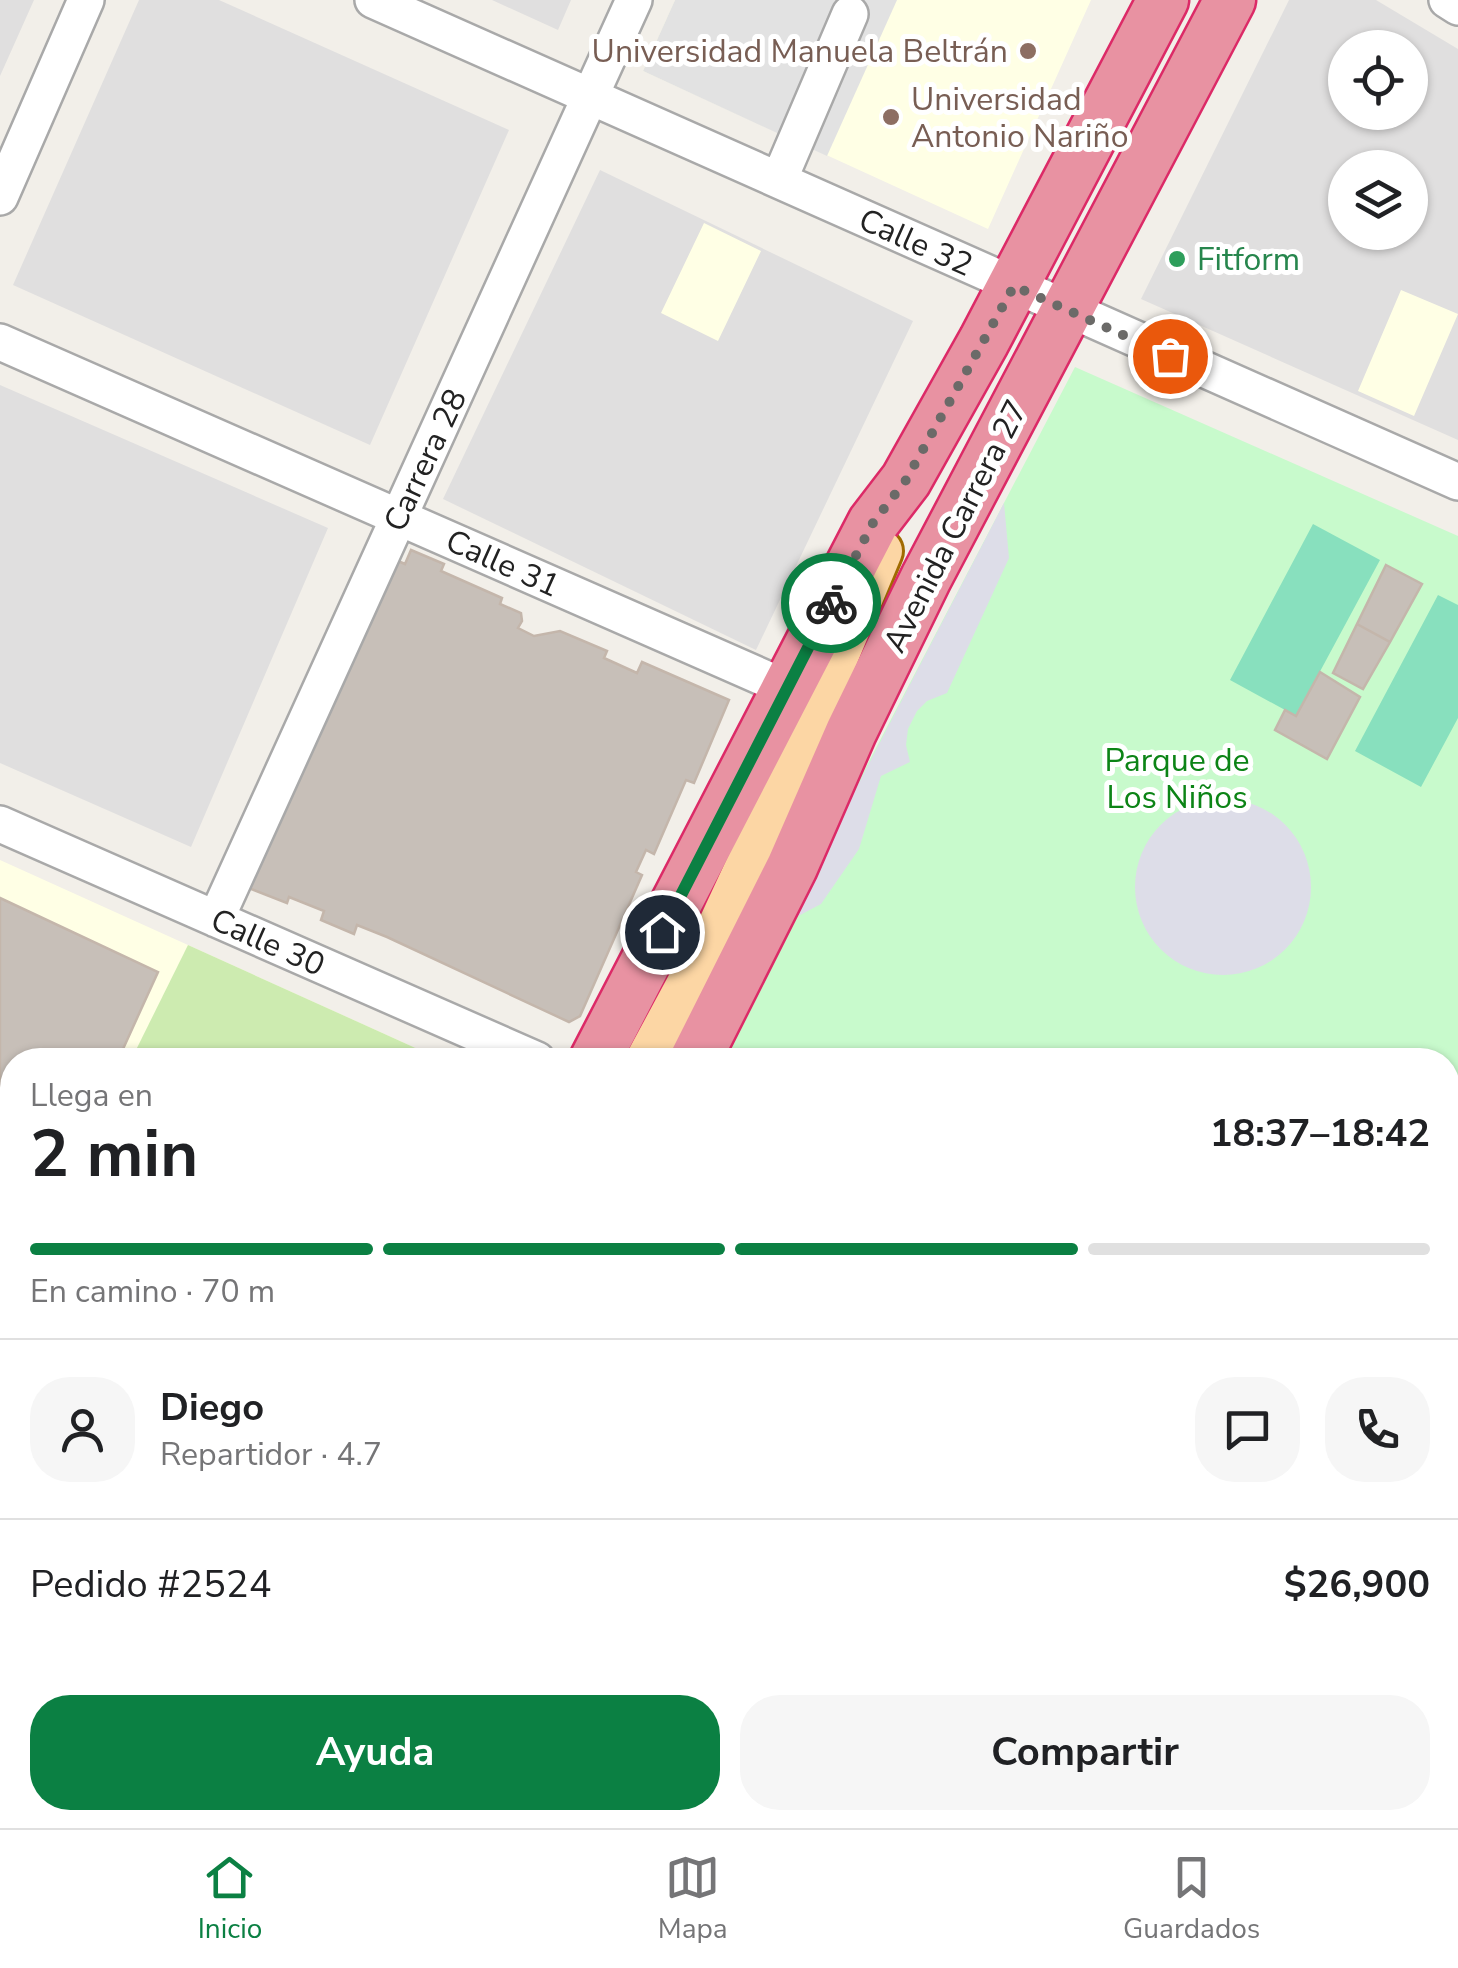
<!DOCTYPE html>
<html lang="es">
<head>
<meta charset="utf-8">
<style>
	body { margin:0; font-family:"Nunito Sans",sans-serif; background:#f6f6f6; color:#202124; height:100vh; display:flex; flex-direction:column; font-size:38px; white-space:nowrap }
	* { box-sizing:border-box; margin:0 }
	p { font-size:32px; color:#757577 }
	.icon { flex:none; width:55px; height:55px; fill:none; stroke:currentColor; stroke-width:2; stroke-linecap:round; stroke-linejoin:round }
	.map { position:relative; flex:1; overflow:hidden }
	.sheet { position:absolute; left:0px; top:1048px; width:1460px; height:782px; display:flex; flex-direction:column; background:#fff; border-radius:40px 40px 0 0; box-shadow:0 2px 8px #0004 }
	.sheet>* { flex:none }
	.buttons { position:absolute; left:1328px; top:30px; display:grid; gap:20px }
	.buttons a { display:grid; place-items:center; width:100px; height:100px; border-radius:50%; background:#fff; box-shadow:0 2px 8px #0004; font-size:50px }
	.pin { position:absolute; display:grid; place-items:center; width:85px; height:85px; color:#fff; margin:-42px; border:5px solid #fff; border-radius:50%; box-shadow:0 2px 10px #0007 }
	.courier { position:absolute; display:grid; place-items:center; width:100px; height:100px; margin:-50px; border:8px solid #0b8043; border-radius:50%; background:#fff; color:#222; box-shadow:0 2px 12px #0007 }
	.summary em { font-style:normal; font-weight:700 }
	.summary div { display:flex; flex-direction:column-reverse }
	.summary { display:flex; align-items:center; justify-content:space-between; height:170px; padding:0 30px }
	h1 { font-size:65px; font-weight:700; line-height:75px }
	.bar { display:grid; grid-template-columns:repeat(4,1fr); gap:15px 10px; align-content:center; height:120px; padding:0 30px }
	.bar i { height:12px; border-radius:8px; background:#e0e0e0 }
	.bar .active { background:#0b8043 }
	.bar p { grid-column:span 4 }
	.line { display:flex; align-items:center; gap:25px; padding:0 30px; border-top:2px solid #e0e0e0 }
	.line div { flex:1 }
	.round { display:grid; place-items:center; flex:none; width:105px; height:105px; border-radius:40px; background:#f6f6f6 }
	.primary-button { display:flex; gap:20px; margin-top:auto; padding:20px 30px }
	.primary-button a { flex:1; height:115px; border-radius:40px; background:#0b8043; color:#fff; font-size:40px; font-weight:700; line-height:115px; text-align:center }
	.primary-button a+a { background:#f6f6f6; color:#202124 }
	.tab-bar { display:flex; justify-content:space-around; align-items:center; height:140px; border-top:2px solid #e0e0e0; background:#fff; font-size:28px; color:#757577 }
	.tab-bar a { display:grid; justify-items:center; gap:5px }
	.tab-bar .active { color:#0b8043 }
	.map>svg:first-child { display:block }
	.residential { fill:#e0dfdf; fill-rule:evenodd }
	.education { fill:#ffffe5 }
	.grass { fill:#cdebb0 }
	.park { fill:#c8facc }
	.pitch { fill:#88e0be }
	.parking { fill:#e2e2e2 }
	.plaza { fill:#dddde8 }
	.building { fill:#c7bfb8; stroke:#c4b6ab; stroke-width:2.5 }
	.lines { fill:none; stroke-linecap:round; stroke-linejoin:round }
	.major-tunnel { stroke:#c8c6c1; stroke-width:42; stroke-dasharray:42 21; stroke-linecap:butt }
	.minor-casing { stroke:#a9a9a9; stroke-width:40 }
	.major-casing { stroke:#a06b00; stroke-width:48 }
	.highway-casing { stroke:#dc2a67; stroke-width:55 }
	.minor { stroke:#fff; stroke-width:35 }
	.major { stroke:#fcd6a4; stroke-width:42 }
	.highway { stroke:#e892a2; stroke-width:50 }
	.done { stroke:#6b6a68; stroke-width:10; stroke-dasharray:0 18 }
	.route { stroke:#0b8043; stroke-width:12 }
	.education-dot { fill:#8d6e63; stroke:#fff; stroke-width:4 }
	.leisure-dot { fill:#2e9e5b; stroke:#fff; stroke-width:4 }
	.labels { text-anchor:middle; stroke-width:10; stroke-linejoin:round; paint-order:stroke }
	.education-label { font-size:32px; fill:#785e54; stroke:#fff; text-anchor:end }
	.street-label { font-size:32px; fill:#222; stroke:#fff }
	.leisure-label { font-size:32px; fill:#27864d; stroke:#fff; text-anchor:start }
	.park-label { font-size:32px; fill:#0c8416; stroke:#fff }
</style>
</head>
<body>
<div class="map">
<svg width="1458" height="1828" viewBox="0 0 1458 1828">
	<rect width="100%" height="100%" fill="#f2efe9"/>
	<path class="residential" d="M0,0h34l-34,76z
		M139,0h80l290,130 -139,315 -357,-160z
		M492,0h79l-13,30z
		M1289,0h87l82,49v391l-317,-141zM1345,48h65v64h-65zM1345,168h65v64h-65z
		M600,170l313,151 -157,329 -313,-151z
		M0,385l328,143 -137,319 -191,-84z
		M1458,1429v214l-10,-6v-187z
		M1448,1693l10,6v106l-8,14 -3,-1z"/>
	<path class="education" d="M675,0h416l-103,229 -345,-158z
		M704,223l57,28 -43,90 -57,-28z
		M1401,290l57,24 -44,102 -56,-25z
		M0,860l442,200h-430v461l-12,9z"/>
	<path class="grass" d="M188,945l254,115h-311z"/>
	<path class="park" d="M1075,367l383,169v790l-10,22v-288h-735z
		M42,1818h360l-10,10h-347z"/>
	<path class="pitch" d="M1313,524l67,36 -84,156 -66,-36z
		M1438,595l20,10v113l-37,69 -66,-36z"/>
	<path class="parking" d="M675,0h222l-70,156 -184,-85z"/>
	<path class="plaza" d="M1004,503l5,55 -62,135 -20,8 -10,10 -9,18 -2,16 4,17 -29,14 -22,73 -38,55 -34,18z
		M1135 887a88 88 0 1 1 176 0a88 88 0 1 1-176 0Z
		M0,1099l12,6 -7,22 7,4v106l-12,29z"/>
	<path class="building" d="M411,550l33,14 -3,7 61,27 -2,6 21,9 1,8 -4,7 16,8 26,-5 47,20 -3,7 33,15 5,-11 87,38 -35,83 -8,-3 -32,74 -8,-4 -10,22 6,3 -62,141 -11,6 -182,-85 -30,-12 -3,9 -33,-14 3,-9 -35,-14 -2,6 -41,-16 140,-331 19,8z
		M1386,565l36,19 -32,58 -33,-18z
		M1357,624l33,18 -27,47 -30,-16z
		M1320,672l40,25 -33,62 -52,-29 10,-20 11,6z
		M0,898l158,74 -40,88h-106v31l-12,-6z
		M0,1444l12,7v23l-12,-5z
		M832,1818h41l125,10h-171z"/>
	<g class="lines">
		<path class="major-tunnel" d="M318,1818v10
			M156,1828l9,-10"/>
		<defs>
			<path id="minor" d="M373,0l1085,482
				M1447,0l11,7
				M779,180l71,-166
				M0,197l86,-197
				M0,342l787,346
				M0,824l537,236
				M216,919l418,-919
				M1448,1401l10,-21
				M1448,1673l10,6
				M686,1828l26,-3 7,3"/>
			<path id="major" d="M647,1060l70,-130 63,-136 101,-243
				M1192,1818l28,10
				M1301,1818l20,10
				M1378,1818l16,10"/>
			<path id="highway" d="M595,1060l278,-537 33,-43 78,-139 179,-341
				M695,1060l97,-193 59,-135 75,-154 304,-578
				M0,1586l12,-5
				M0,1698l12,-47
				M0,1807l7,21
				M434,1828l9,-10"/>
		</defs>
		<use href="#minor" class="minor-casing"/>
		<use href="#major" class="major-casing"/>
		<use href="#highway" class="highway-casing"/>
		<use href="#minor" class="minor"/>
		<use href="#major" class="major"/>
		<use href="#highway" class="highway"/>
	</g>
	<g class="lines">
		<path class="done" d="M831,603l42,-80 33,-43 108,-194 156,70"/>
		<path class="route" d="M662,932l169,-329"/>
	</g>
	<g class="education-dot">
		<circle cx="1028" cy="51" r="10"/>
		<circle cx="891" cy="117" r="10"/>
	</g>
	<circle class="leisure-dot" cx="1177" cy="259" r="10"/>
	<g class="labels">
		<g class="education-label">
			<text x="1008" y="62">Universidad Manuela Beltrán</text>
			<text x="911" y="110" text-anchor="start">Universidad<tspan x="911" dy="37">Antonio Nariño</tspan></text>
		</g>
		<g class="street-label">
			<text transform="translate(916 242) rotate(24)" y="11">Calle 32</text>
			<text transform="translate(425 460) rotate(-65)" y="11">Carrera 28</text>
			<text transform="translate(955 526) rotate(-63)" y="11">Avenida Carrera 27</text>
			<text transform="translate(503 563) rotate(24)" y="11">Calle 31</text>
			<text transform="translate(268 942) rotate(24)" y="11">Calle 30</text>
		</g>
		<g class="leisure-label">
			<text x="1197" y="270">Fitform</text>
		</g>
		<g class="park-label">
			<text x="1177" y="771">Parque de<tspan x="1177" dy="37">Los Niños</tspan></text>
		</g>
	</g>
</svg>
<div class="buttons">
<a><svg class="icon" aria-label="locate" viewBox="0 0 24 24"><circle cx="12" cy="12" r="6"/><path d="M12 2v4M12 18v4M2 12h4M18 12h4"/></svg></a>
<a><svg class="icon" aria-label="layers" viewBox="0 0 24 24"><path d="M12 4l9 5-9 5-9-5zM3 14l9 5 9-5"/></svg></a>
</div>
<div class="pin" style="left:1170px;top:356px;background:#ea580c"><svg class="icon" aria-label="bag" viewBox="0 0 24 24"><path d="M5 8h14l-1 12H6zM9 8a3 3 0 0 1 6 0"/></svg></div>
<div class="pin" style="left:662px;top:932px;background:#1f2937"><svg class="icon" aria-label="home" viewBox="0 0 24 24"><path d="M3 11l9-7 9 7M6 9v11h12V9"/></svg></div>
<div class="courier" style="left:831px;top:603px"><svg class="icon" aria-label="bike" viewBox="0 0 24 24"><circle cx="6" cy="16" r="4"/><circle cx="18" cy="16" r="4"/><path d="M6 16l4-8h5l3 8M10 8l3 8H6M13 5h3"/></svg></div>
<section class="sheet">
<div class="summary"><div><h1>2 min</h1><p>Llega en</p></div><em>18:37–18:42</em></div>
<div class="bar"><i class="active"></i><i class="active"></i><i class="active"></i><i></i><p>En camino · 70 m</p></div>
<div class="line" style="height:180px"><a class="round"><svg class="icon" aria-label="person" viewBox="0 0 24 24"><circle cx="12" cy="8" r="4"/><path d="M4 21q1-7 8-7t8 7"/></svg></a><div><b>Diego</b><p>Repartidor · 4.7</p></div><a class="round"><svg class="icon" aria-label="chat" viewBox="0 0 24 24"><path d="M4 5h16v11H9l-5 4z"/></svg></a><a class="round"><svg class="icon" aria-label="phone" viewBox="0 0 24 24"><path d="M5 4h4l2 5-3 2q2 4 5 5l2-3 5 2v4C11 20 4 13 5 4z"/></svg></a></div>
<div class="line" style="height:130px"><div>Pedido #2524</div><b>$26,900</b></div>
<div class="primary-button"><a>Ayuda</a><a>Compartir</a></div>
</section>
</div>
<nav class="tab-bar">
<a class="active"><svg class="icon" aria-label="home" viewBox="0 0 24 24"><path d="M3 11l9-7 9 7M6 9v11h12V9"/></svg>Inicio</a>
<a><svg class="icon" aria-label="map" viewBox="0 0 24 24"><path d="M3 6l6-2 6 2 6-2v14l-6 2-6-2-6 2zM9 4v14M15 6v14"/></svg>Mapa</a>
<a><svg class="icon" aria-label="saved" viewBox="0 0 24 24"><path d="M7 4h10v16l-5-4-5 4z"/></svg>Guardados</a>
</nav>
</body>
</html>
